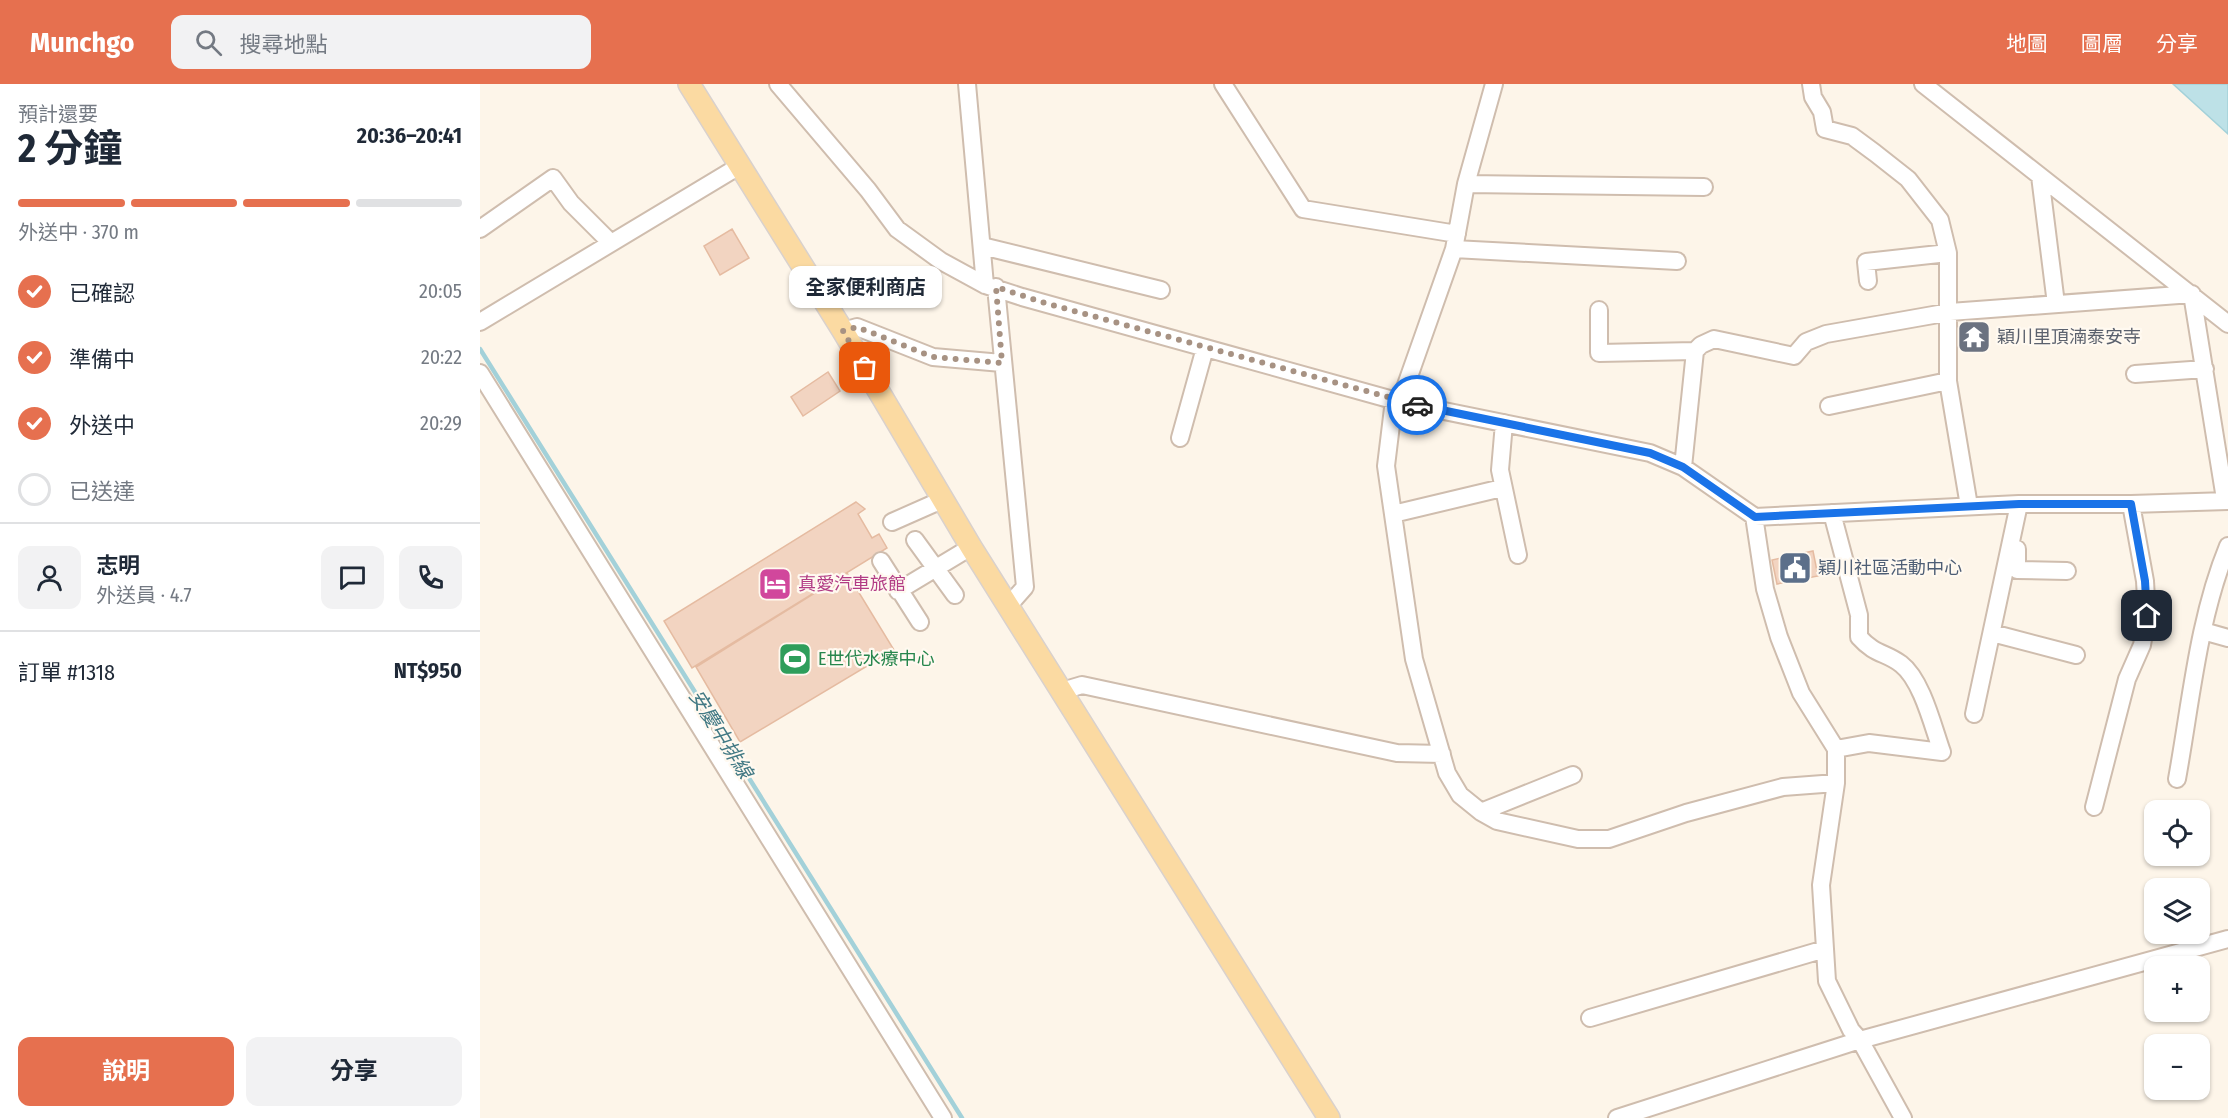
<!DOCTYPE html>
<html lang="zh-TW">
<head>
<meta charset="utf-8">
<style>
	body { margin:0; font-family:"Fira Sans Condensed","Noto Sans TC",sans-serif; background:#f2f2f3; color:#1f2937; height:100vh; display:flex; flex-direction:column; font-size:22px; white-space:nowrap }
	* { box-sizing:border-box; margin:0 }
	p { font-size:20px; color:#747a83 }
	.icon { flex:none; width:33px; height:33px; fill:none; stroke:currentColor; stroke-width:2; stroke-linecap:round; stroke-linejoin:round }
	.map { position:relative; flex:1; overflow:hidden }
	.panel { display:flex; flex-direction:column; background:#fff; width:480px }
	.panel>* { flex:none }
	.controls { position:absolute; left:1664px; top:716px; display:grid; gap:12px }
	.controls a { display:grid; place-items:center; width:66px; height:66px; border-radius:12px; background:#fff; box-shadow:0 2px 4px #0004; font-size:30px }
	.pin { position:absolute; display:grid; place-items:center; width:51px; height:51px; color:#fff; margin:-26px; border-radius:12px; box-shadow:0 3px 9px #0006 }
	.courier { position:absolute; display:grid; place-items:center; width:60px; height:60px; margin:-30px; border:4px solid #1a73e8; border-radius:50%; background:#fff; color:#222; box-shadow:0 2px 8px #0007 }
	.bubble { position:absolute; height:42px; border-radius:12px; background:#fff; box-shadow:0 2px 4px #0004; font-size:20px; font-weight:700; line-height:42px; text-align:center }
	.overview em { font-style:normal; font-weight:700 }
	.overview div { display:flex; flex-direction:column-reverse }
	.overview { display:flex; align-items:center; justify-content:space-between; height:102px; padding:0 18px }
	h1 { font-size:39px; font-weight:700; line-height:45px }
	.bar { display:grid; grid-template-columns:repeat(4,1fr); gap:9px 6px; align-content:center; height:72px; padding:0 18px }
	.bar i { height:8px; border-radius:4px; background:#e0e1e3 }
	.bar .on { background:#e6704f }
	.bar p { grid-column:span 4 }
	.line { display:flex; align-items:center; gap:15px; padding:0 18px; border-top:2px solid #e0e1e3 }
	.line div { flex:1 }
	.round { display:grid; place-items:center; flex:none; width:63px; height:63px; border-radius:12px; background:#f2f2f3 }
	ol { padding:0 18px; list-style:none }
	li { display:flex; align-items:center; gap:18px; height:66px }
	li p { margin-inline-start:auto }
	li .icon { padding:6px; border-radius:50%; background:#e6704f; color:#fff; stroke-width:4 }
	li:last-child { color:#747a83 }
	li i { width:33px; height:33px; border:3px solid #e0e1e3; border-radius:50% }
	.action { display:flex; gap:12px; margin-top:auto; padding:12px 18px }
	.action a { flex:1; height:69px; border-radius:12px; background:#e6704f; color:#fff; font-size:24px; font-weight:700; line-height:69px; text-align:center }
	.action a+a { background:#f2f2f3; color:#1f2937 }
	header { display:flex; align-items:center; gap:36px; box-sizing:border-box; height:84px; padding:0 30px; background:#e6704f; color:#fff }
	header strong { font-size:28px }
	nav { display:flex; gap:33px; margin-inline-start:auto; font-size:21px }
	.search { width:420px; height:54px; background:#f2f2f3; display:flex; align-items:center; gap:15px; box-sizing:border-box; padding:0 21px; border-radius:12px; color:#747a83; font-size:22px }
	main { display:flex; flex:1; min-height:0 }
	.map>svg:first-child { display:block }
	.water { fill:#bde1e7; stroke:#a3d1d9; stroke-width:1.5 }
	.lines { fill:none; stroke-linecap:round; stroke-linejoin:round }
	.stream { stroke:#a3d1d9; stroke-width:4.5 }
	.building { fill:#f2d4c1; stroke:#e5bba1; stroke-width:1.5 }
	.minor-casing { stroke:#cfbdae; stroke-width:20 }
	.major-casing { stroke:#d9d1cd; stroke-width:24 }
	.minor { stroke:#fff; stroke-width:16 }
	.major { stroke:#fbdaa2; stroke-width:21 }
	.done { stroke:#a79283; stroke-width:6; stroke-dasharray:0 10.8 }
	.route { stroke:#1a73e8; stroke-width:8 }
	.labels { text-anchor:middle; stroke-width:4.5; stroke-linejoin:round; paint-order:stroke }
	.worship-label { font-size:18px; fill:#5b616d; stroke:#fff9f0; text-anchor:start }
	.service-label { font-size:18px; fill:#4e5e75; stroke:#fff9f0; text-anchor:start }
	.hotel-label { font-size:18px; fill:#b23c85; stroke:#fff9f0; text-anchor:start }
	.leisure-label { font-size:18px; fill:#27864d; stroke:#fff9f0; text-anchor:start }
	.water-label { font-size:20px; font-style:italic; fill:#427984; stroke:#fff9f0 }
</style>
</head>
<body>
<header>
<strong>Munchgo</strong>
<div class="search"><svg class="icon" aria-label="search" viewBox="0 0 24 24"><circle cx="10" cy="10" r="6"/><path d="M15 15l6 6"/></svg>搜尋地點</div>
<nav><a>地圖</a><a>圖層</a><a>分享</a></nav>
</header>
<main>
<section class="panel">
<div class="overview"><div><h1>2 分鐘</h1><p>預計還要</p></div><em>20:36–20:41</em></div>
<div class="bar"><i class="on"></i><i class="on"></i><i class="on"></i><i></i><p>外送中 · 370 m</p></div>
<ol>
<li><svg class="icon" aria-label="check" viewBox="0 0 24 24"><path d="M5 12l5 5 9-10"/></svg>已確認<p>20:05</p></li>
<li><svg class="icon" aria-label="check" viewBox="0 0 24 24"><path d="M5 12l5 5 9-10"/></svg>準備中<p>20:22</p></li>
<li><svg class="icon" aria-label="check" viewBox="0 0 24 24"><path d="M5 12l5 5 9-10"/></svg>外送中<p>20:29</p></li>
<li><i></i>已送達</li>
</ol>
<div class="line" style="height:108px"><a class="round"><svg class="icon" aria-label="person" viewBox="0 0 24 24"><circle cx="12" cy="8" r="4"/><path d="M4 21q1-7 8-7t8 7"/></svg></a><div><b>志明</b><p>外送員 · 4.7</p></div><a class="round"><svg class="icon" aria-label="chat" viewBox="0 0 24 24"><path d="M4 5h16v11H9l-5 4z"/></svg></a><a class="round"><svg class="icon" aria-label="phone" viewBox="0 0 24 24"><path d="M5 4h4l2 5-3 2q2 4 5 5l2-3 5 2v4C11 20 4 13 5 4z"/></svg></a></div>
<div class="line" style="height:78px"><div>訂單 #1318</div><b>NT$950</b></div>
<div class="action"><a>說明</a><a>分享</a></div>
</section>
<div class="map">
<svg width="1748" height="1034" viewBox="0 0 1748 1034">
	<rect width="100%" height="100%" fill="#fdf5e9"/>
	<path class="water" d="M1693,0h55v50z"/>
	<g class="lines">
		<path class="stream" d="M0,265l482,769"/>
	</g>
	<path class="building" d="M252,145l17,29 -29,17 -16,-29z
		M1501,241l1,23 -10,4v-4h-5l-2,-22z
		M348,288l12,19 -37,25 -12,-19z
		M376,418l9,7 -7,5 14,24 7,-4 8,14 -195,120 -28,-47z
		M1333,467l5,25 -41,8 -5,-24z
		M367,489l47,77 -154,92 -44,-75z"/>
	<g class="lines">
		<defs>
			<path id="minor" d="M298,0l90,106 29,39 44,32 44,24 37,12 378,105 250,51 33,14 72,50 264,-13h112l97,-3
				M487,0l18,201
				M743,0l80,125 154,25
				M1331,0l2,13 9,15 3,17 27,7 23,17 33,26 32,41 8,33v128l21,125
				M1443,0l305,240
				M1560,92l16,128
				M986,100l238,3
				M0,145l73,-51 18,25 39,39
				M502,162l179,44
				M974,165l223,12
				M1388,197l-2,-19 82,-9
				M516,203l29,300 -16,18
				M1119,226v43l96,-2
				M0,238l261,-157
				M363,247l14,-4 76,30 69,6
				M0,289l463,745
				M1655,290l70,-5
				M914,316l-8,66 28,193 33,114 13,22 21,17 16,9 81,18h31l77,-26 97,-26 53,-4 -15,102 6,96 24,49 9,10 368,-101
				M920,318l54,-153 12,-65 28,-100
				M1349,322l119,-25
				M1024,339l-4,47 18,85
				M700,354l25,-90
				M1203,383l12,-116 6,-6 13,-6 80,17 12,-14 20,-8 124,-22 242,-18 33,205
				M1352,429l27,102v22c16,18 26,15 42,27 21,16 32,63 41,88l-73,-9 -33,6
				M913,430l109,-26
				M1274,432l11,73 14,48 22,56 35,56v34
				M412,438l52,-23
				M435,456l40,55
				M1537,465v21l50,1
				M401,477l39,61
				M418,507l73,-44
				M1723,547l25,7
				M1512,549l84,22
				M582,607l20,-6 315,68 45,1
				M1494,630l45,-210
				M1697,695c14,-77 21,-160 51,-233
				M1614,723l33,-128 15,-34 5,-29 -2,-35 -14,-77
				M1001,728l92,-37
				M1110,934l235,-69
				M1137,1034l243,-78 43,78"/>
			<path id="major" d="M209,0l154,247 128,216 358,571"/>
		</defs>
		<use href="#minor" class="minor-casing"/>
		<use href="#major" class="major-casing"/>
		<use href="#minor" class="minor"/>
		<use href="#major" class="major"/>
	</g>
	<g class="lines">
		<path class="done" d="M385,284l-22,-37 14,-4 76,30 69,6 -6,-76 49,16 372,102"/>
		<path class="route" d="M937,321l233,48 33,14 72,50 264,-13h112l14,77 2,35"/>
	</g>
	<defs>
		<symbol id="temple-square" viewBox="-11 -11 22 22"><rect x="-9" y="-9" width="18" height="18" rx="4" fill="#6b7280" stroke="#fff9f0"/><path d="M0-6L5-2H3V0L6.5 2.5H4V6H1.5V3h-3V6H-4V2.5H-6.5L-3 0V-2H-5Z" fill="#fff"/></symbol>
		<symbol id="civic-square" viewBox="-11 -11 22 22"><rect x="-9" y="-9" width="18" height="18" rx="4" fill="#5c6f8a" stroke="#fff9f0"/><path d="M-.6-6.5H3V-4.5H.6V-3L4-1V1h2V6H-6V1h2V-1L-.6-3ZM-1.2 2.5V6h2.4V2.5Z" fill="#fff"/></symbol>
		<symbol id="hotel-square" viewBox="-11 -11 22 22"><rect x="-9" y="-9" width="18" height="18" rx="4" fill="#d1479c" stroke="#fff9f0"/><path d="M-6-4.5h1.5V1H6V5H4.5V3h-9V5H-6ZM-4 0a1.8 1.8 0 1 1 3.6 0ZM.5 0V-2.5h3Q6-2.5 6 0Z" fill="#fff"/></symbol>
		<symbol id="stadium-square" viewBox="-11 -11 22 22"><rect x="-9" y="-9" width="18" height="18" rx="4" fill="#2e9e5b" stroke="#fff9f0"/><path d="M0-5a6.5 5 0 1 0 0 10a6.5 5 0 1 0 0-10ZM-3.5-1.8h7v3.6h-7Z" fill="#fff"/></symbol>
	</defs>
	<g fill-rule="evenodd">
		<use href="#temple-square" x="1475" y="234" width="38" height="38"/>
		<use href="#civic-square" x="1296" y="465" width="38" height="38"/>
		<use href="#hotel-square" x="276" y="481" width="38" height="38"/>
		<use href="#stadium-square" x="296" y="556" width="38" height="38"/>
	</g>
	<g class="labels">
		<g class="worship-label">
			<text x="1517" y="259">穎川里頂湳泰安寺</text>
		</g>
		<g class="service-label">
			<text x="1338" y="490">穎川社區活動中心</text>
		</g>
		<g class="hotel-label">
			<text x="318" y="506">真愛汽車旅館</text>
		</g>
		<g class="leisure-label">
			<text x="338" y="581">E世代水療中心</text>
		</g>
		<g class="water-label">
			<text transform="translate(241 650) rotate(58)" y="7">安慶中排線</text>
		</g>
	</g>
</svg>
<div class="controls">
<a><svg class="icon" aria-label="locate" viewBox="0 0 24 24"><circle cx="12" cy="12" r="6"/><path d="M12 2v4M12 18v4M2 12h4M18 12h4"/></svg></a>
<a><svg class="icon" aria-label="layers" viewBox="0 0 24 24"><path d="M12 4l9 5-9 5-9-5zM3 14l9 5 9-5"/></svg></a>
<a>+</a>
<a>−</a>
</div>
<div class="pin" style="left:385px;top:284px;background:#ea580c"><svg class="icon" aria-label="bag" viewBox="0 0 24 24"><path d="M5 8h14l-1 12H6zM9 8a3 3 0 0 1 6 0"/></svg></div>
<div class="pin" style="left:1667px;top:532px;background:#1f2937"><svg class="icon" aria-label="home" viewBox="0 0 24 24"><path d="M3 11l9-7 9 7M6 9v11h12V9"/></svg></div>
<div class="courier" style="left:937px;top:321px"><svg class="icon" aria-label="car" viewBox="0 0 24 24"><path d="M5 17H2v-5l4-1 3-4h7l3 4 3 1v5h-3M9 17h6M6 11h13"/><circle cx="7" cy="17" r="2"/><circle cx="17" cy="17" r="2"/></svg></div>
<div class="bubble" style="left:309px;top:182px;width:153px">全家便利商店</div>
</div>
</main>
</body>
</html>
